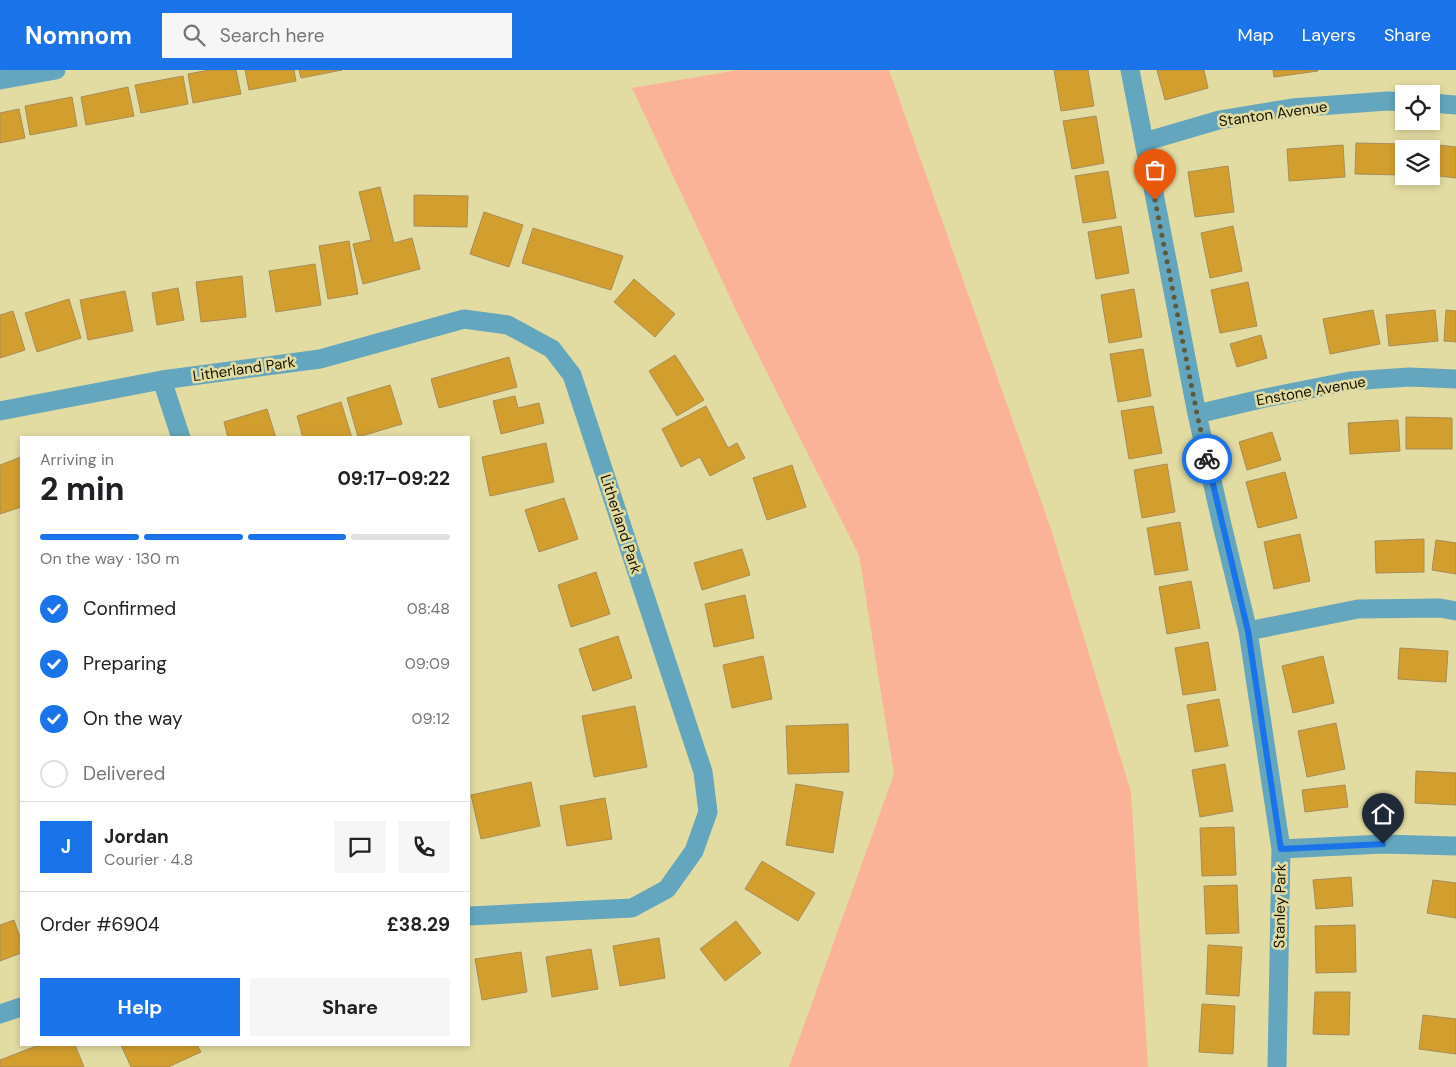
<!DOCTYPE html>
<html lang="en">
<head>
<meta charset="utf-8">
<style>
	body { margin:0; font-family:"DM Sans",sans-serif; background:#f6f6f6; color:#202124; height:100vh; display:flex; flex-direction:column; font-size:19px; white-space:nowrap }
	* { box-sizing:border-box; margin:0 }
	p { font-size:16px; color:#757577 }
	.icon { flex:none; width:28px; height:28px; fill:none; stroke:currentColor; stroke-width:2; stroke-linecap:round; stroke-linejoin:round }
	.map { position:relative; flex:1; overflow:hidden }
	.panel { position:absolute; left:20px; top:366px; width:450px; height:610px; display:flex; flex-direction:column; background:#fff; border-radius:0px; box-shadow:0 2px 8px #0003 }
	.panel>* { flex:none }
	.buttons { position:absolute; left:1395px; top:15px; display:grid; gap:10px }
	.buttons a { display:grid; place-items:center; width:45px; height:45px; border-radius:0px; background:#fff; box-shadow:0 2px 8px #0003; font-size:25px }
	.pin { position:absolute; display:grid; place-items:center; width:42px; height:42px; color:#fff; margin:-51px -21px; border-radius:50% 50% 50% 0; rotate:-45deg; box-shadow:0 0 5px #0007 }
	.pin .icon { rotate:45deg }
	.courier { position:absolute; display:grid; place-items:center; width:50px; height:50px; margin:-25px; border:4px solid #1a73e8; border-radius:50%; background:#fff; color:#222; box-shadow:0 1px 6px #0007 }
	.head em { font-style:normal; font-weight:700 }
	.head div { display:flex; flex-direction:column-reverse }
	.head { display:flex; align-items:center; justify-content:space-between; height:85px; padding:0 20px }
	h1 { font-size:32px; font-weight:700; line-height:38px }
	.bar { display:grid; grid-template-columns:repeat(4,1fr); gap:8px 5px; align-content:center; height:60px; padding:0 20px }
	.bar i { height:6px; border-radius:4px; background:#e0e0e0 }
	.bar .on { background:#1a73e8 }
	.bar p { grid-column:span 4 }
	.line { display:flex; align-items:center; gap:12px; padding:0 20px; border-top:1px solid #e0e0e0 }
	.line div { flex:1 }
	.round { display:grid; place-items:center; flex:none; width:52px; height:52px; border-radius:0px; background:#f6f6f6 }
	ol { padding:0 20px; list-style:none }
	li { display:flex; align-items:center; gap:15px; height:55px }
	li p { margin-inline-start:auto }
	li .icon { padding:5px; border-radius:50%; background:#1a73e8; color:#fff; stroke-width:4 }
	li:last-child { color:#757577 }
	li i { width:28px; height:28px; border:2px solid #e0e0e0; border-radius:50% }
	.primary-button { display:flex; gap:10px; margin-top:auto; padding:10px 20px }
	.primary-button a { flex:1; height:58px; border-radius:0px; background:#1a73e8; color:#fff; font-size:20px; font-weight:700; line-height:58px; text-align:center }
	.primary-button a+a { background:#f6f6f6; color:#202124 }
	header { display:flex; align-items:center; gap:30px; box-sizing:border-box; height:70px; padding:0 25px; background:#1a73e8; color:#fff }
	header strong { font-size:24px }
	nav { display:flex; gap:28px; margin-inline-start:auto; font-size:18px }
	.search { width:350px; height:45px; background:#f6f6f6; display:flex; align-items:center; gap:12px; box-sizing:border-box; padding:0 18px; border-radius:0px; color:#757577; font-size:19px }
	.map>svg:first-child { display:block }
	.green { fill:#fbb397 }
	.building { fill:#d29f2f; stroke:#a78c59 }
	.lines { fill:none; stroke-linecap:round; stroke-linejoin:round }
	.street { stroke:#63a6be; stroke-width:19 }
	.done { stroke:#5e5939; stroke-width:5; stroke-dasharray:0 9 }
	.route { stroke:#1a73e8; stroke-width:6 }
	.labels { text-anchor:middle; stroke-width:5; stroke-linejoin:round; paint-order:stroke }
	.street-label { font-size:15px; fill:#161300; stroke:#e3dca2 }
</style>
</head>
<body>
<header>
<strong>Nomnom</strong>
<div class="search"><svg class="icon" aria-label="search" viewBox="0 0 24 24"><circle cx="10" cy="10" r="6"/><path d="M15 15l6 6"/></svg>Search here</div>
<nav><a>Map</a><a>Layers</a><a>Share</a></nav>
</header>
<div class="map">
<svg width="1456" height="997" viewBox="0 0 1456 997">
	<rect width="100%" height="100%" fill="#e3dca2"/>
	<path class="green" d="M738,0h151l162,459 80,263 17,275h-359l105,-293 -35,-219 -117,-232 -110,-235z"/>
	<path class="building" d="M209,0h27l5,24 -48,9 -5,-29z
		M245,0h49l2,11 -47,9z
		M299,0h43l-41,8z
		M1054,0h34l6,36 -33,5z
		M1157,0h47l4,18 -43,12z
		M1273,0h45v1l-44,6z
		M183,6l5,28 -47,9 -6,-28z
		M128,17l6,29 -48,9 -5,-28z
		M72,27l5,29 -47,9 -5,-29z
		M19,39l6,29 -25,5v-30z
		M1096,46l8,47 -32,6 -9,-48z
		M1356,73l48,1 -1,31 -48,-1z
		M1419,73l37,4v31l-25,-3v-26h-12z
		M1343,75l2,32 -56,4 -2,-32z
		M1228,96l6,46 -39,5 -7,-45z
		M1108,101l8,47 -33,5 -8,-47z
		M380,117l14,56 18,-5 8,31 -57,15 -10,-40 18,-4 -12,-48z
		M414,125l54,1 -1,31 -53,-1z
		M484,142l39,13 -14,42 -39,-13z
		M1121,156l8,47 -33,6 -8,-47z
		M1233,156l9,45 -32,7 -9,-45z
		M533,158l90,28 -12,34 -89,-27z
		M349,171l9,53 -30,5 -9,-53z
		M315,194l6,41 -45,7 -7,-41z
		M242,206l4,41 -45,5 -5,-40z
		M634,209l41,35 -20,23 -41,-35z
		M1248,212l9,44 -37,7 -9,-43z
		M178,218l6,32 -27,5 -5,-32z
		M1134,219l8,48 -33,6 -8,-48z
		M125,221l8,40 -45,9 -8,-40z
		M69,229l12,39 -44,14 -12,-39z
		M1373,240l7,34 -50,10 -7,-35z
		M1435,240l3,31 -49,5 -3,-31z
		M1446,240l10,1v31l-12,-1z
		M13,241l12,39 -25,8v-43z
		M1261,265l6,23 -30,9 -7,-23z
		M1143,279l8,47 -33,6 -8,-48z
		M675,285l29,45 -27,16 -28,-45z
		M509,287l8,30 -78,21 -8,-29z
		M390,315l12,39 -44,13 -11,-39z
		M515,326l3,12 21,-5 5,20 -43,11 -8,-33z
		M341,332l11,36h-49l-6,-22z
		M706,336l22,42 9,-5 8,15 -35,18 -10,-19 -19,10 -19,-38z
		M1153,336l9,47 -33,6 -8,-48z
		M267,339l9,29h-48l-4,-16z
		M1406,347l46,1v31h-46z
		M1398,350l2,31 -50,3 -2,-31z
		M1272,362l9,28 -34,10 -8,-28z
		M546,373l8,39 -64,14 -8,-39z
		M21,387v50l-21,7v-49z
		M1167,394l8,48 -33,6 -8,-48z
		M792,395l14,42 -39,13 -14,-42z
		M1285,402l12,46 -39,10 -12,-46z
		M564,428l14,41 -39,13 -14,-42z
		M1180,452l8,48 -33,5 -8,-47z
		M1300,464l10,47 -36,8 -10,-47z
		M1424,469v33l-48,1 -1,-32z
		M1436,470l20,3v31l-24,-4z
		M742,479l8,26 -48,15 -8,-27z
		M596,502l14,42 -39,13 -13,-42z
		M1191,511l9,47 -33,6 -8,-47z
		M745,525l9,43 -40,9 -9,-43z
		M618,566l14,42 -39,13 -14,-42z
		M1208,572l8,48 -33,5 -8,-47z
		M1400,578l48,3 -2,31 -48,-3z
		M763,586l9,43 -40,9 -9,-43z
		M1323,586l11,47 -41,10 -11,-47z
		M1219,629l9,47 -33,6 -8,-47z
		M635,636l12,61 -53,10 -12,-61z
		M1336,653l9,46 -38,8 -9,-46z
		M848,654l1,48 -61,2 -2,-48z
		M1225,694l8,47 -33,6 -8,-47z
		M1416,701l40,2v32l-41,-2z
		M531,712l9,44 -59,13 -10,-44z
		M796,714l47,8 -10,61 -47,-8z
		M1345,715l3,22 -43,5 -3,-22z
		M605,728l7,41 -45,7 -7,-40z
		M1234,757l2,48 -34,1 -2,-48z
		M762,791l53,32 -17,28 -53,-32z
		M1351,807l2,29 -37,3 -3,-29z
		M1433,810l23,3v35l-29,-5z
		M1237,815l2,48 -33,1 -2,-48z
		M14,850l7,20v13l-21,8v-36z
		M736,851l25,32 -36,28 -25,-32z
		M1355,855l1,47 -40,1 -1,-47z
		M659,868l6,40 -45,8 -7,-40z
		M1208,875l34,2 -3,49 -33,-2z
		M591,879l7,40 -46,8 -6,-40z
		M521,882l6,40 -45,8 -7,-41z
		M1315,922h35l-1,43 -36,-1z
		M1202,934l33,2 -2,48 -34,-2z
		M1423,945l33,4v35l-37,-5z
		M39,975h36l9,22h-84v-7z
		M121,975h76l4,7 -33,15h-37z"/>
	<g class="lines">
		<path class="street" d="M1130,0l67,344 25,111 26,106 33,218 -4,218
			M0,10l56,-10
			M1431,33l25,2
			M1144,72l75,-22 73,-12 95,-7 17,1
			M162,310l19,58
			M0,341l162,-31 158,-21 144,-40 44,6 44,24 20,26 131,397 5,40 -14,39 -27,38 -35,19 -163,8
			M1197,344l68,-16 85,-17 59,-4 47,2
			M1248,561l110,-22 82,-1 16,3
			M1281,779l102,-5 73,2
			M0,944l21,-7"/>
	</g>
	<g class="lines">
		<path class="done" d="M1155,130l42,214 10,45"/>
		<path class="route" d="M1207,389l41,172 33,218 102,-5"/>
	</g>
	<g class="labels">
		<g class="street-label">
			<text transform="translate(1273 44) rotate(-8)" y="5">Stanton Avenue</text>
			<text transform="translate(244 299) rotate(-8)" y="5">Litherland Park</text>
			<text transform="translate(1311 321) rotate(-10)" y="5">Enstone Avenue</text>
			<text transform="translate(621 454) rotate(72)" y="5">Litherland Park</text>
			<text transform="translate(1280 836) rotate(-89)" y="5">Stanley Park</text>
		</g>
	</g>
</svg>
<div class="buttons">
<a><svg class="icon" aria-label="locate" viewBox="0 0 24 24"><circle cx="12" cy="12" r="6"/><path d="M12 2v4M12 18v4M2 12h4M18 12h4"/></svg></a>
<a><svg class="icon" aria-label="layers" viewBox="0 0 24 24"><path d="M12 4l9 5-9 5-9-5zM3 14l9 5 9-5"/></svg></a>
</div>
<div class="pin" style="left:1155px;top:130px;background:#ea580c"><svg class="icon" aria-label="bag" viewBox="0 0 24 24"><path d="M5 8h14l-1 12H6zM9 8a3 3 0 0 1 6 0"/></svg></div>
<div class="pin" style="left:1383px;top:774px;background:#1f2937"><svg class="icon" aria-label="home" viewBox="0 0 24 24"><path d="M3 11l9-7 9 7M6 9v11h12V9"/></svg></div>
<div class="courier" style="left:1207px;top:389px"><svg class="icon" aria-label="bike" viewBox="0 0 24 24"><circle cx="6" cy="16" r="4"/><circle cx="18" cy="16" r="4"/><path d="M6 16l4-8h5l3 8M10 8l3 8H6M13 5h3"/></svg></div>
<section class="panel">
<div class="head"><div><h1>2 min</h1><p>Arriving in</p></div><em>09:17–09:22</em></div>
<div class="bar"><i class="on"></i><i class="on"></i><i class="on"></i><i></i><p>On the way · 130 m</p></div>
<ol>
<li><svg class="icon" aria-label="check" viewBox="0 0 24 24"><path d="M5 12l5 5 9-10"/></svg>Confirmed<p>08:48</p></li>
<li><svg class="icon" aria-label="check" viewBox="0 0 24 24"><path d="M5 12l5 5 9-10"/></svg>Preparing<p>09:09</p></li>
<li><svg class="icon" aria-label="check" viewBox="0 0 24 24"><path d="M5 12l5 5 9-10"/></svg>On the way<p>09:12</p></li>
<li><i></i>Delivered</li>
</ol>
<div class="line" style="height:90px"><b class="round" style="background:#1a73e8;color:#fff">J</b><div><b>Jordan</b><p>Courier · 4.8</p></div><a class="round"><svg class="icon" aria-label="chat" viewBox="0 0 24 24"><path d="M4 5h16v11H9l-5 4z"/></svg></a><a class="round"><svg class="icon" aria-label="phone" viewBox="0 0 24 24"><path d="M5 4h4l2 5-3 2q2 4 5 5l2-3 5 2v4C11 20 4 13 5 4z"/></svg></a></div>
<div class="line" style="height:65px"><div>Order #6904</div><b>£38.29</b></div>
<div class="primary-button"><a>Help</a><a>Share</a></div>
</section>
</div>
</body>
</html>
